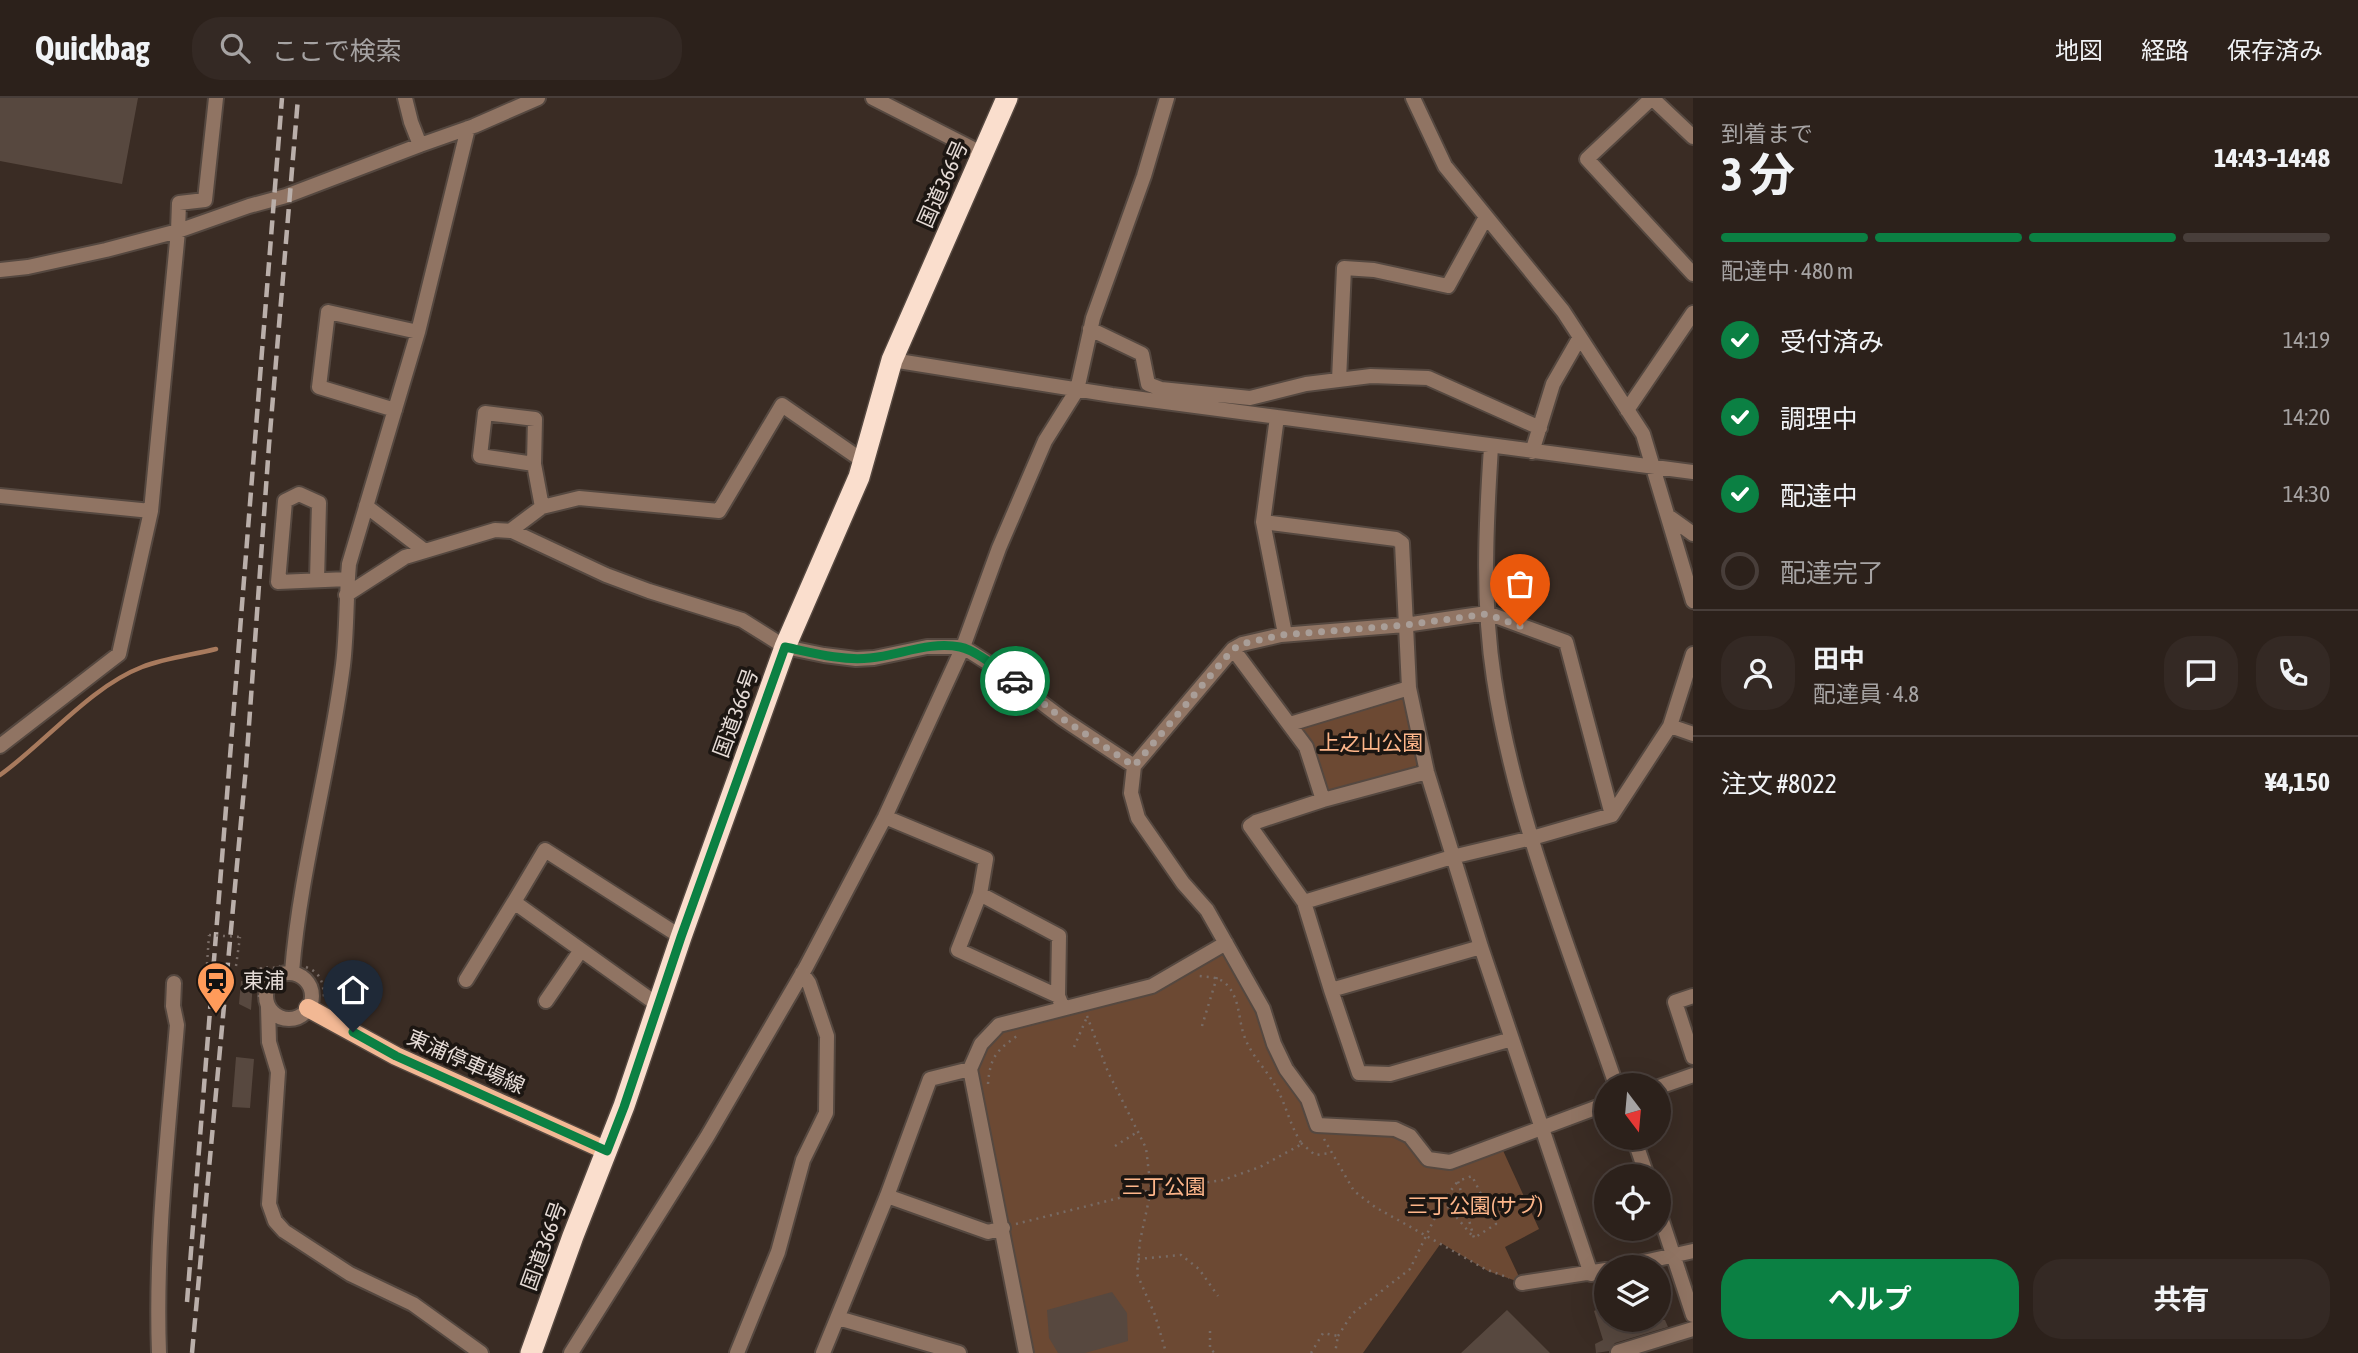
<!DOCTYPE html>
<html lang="ja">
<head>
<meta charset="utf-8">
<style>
	body { margin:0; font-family:"Asap Condensed","Noto Sans JP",sans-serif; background:#342924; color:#f1f3f6; height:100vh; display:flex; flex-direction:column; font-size:26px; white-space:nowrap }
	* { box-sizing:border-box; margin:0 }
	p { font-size:23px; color:#a6a3a3 }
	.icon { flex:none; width:38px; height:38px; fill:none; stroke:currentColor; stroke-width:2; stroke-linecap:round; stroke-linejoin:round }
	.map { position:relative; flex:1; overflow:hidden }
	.panel { display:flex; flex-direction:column; background:#2c211b; width:665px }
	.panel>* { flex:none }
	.needle { width:46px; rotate:164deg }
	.fabs { position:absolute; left:1594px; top:975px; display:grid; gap:14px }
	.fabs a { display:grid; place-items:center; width:77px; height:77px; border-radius:50%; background:#2c211b; box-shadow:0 7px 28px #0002,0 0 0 2px #483e3a; font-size:35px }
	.pin { position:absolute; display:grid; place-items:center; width:60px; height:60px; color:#fff; margin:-72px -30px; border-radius:50% 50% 50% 0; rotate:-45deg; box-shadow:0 0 7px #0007 }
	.pin .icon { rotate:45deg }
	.courier { position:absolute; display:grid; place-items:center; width:70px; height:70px; margin:-35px; border:5px solid #0b8043; border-radius:50%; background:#fff; color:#222; box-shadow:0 2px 9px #0007 }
	.overview em { font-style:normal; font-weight:700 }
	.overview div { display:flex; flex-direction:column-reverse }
	.overview { display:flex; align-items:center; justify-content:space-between; height:119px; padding:0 28px }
	h1 { font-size:46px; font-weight:700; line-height:52px }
	.bar { display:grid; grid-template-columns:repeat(4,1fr); gap:10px 7px; align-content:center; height:84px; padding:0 28px }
	.bar i { height:9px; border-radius:5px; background:#483e3a }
	.bar .active { background:#0b8043 }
	.bar p { grid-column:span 4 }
	.line { display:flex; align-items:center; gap:18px; padding:0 28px; border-top:2px solid #483e3a }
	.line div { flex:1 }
	.round { display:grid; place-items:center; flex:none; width:74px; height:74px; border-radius:28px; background:#342924 }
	ol { padding:0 28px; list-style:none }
	li { display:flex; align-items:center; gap:21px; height:77px }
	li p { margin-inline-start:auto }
	li .icon { padding:7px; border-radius:50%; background:#0b8043; color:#fff; stroke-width:4 }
	li:last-child { color:#a6a3a3 }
	li i { width:38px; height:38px; border:4px solid #483e3a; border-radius:50% }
	.primary-button { display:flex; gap:14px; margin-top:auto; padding:14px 28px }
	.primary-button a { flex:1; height:80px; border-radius:28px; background:#0b8043; color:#fff; font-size:28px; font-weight:700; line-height:80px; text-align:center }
	.primary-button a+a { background:#342924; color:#f1f3f6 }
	header { display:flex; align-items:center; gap:42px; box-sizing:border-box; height:98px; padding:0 35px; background:#2c211b; border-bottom:2px solid #483e3a }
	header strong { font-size:33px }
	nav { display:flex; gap:38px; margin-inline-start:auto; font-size:24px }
	.search { width:490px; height:63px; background:#342924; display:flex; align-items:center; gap:18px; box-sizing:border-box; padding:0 24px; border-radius:28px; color:#a6a3a3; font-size:26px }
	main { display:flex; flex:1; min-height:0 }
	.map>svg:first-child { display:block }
	.green { fill:#6c4933 }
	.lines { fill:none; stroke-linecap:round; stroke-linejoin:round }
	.stream { stroke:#a87a5d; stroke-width:4.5 }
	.building { fill:#57483f }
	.minor-casing { stroke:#554840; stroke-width:18 }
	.major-casing { stroke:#554840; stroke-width:21 }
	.highway-casing { stroke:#554840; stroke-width:24 }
	.path { stroke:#786b65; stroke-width:2.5; stroke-dasharray:2 5; stroke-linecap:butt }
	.minor { stroke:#907463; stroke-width:14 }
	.major { stroke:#f2b894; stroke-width:18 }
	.highway { stroke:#fadecd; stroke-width:21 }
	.rail { stroke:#baafaa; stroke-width:4.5; stroke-dasharray:14 7; stroke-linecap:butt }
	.path-bridge { stroke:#786b65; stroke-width:2.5; stroke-dasharray:2 5; stroke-linecap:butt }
	.done { stroke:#a99e98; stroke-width:7; stroke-dasharray:0 12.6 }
	.route { stroke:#0b8043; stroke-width:9 }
	.labels { text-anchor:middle; stroke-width:7; stroke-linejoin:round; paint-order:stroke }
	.street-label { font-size:21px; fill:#e5dbd6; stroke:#1c1612 }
	.park-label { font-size:21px; fill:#feb68a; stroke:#1c1612 }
	.poi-label { font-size:21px; fill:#e5dbd6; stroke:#1c1612; text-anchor:start }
</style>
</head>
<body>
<header>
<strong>Quickbag</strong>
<div class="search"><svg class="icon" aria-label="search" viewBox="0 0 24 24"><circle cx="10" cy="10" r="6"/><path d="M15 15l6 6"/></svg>ここで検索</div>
<nav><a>地図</a><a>経路</a><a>保存済み</a></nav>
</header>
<main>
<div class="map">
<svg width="1693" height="1255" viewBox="0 0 1693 1255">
	<rect width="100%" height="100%" fill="#3a2c24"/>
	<path class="green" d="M1400,598l4,4 13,64 -2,4 -85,24 -6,-3 -10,-43 -14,-16 5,-5z
		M1226,845l91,182 78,4 33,30 22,3 50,-18 39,85 -34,18 17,36 -34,-12 -47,-28 -78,110h-337l-56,-284 29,-44 153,-39z"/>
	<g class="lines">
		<path class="stream" d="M0,677c45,-32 90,-88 142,-108 23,-9 50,-12 74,-18"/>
	</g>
	<path class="building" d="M0,0h138l-16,86 -122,-23z
		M241,883l12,1 -2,28 -12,-6z
		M236,959l18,2 -4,49 -18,-1z
		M1112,1194l15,21 1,28 -43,12h-27l-9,-15 -2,-28z
		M1606,1207v15h59l3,7 -53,16 -6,8 -13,2 -1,-9 8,-4 -9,-29z
		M1507,1212l43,43h-89z"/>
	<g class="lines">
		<defs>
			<path id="minor" d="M405,0l6,24 9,23
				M873,0l110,56
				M1413,0l32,68 118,145 80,123 50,167
				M1652,0l-65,61 106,115
				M1652,0l41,39
				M0,172l28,-3 78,-17 72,-19 71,-25 37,-10 134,-51 54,-19 64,-28
				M1090,231l52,25 6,30 13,5 89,9 56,-14 65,-8 57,2 112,50
				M892,262l220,35 581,77
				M1339,282l5,-112 30,2 74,16 38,-69
				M395,312l-76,-23 9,-75 90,20
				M1627,312l66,-97
				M1277,319l-14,105 22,112
				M1491,349c-5,77 -9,155 3,232 21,139 77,274 122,406
				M1532,354l21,-68 27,-47
				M0,398l151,15
				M366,408l59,45
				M542,409l37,-9 140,13 63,-106 81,56
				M1668,418l25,18
				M1263,424l133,17 6,4 7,145 18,84 54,175 110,327
				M510,433l32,-24 -8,-43 1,-45 -50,-6 -5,43 54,8
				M317,482l2,-77 -20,-9 -14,7 -7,81 70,-3
				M346,497l59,-38 90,-27 17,1 94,44 43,16 93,29 43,27 39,8 32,4 18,-1 53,-11h36l30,19 70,53 71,47
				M1233,551l73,98 17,53
				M1290,626l119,-36
				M1670,628l23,8
				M0,648l119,-92 32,-143 27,-280 1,-28 26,-3 11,-102
				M1427,674l-104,28 -67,22 -6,4 54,76 27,88 150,-43
				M1612,717l58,-89 23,-72
				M885,719l101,42 -6,35 79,42 -1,60 5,12
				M980,796l-22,56 100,46
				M1304,804l148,-45 80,-19 80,-23 -46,-173 -79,-29 -82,12 -124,10 -39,9 -9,5 -99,117 -3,27 7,25 45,65 24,27 56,99 11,35 12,25 22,30 9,26 78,4 15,7 18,23 22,3 156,-58
				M292,874c8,-102 38,-204 51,-307 4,-33 3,-68 6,-101l69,-232 50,-204
				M266 898a23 23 0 1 1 46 0a23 23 0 1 1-46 0Z
				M466,882l48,-78
				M1331,892l28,83 31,1 122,-35
				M1693,898l-18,6 18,55
				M546,903l35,-51
				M658,907l-144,-103 31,-52 136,87
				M268,909l1,35 9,30 -9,132 6,17 9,10 66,43 63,30 68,49
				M1659,989l34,-12
				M1634,1040l13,38
				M887,1098l101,36 15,-4
				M1659,1114l34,103
				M1621,1169l72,-16
				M1522,1185l84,-13
				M838,1220l121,35
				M1618,1254l75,-23
				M159,1255c-4,-109 9,-219 18,-328l-4,-19 1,-23
				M571,1255l136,-216 99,-170 79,-150 78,-170 36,-99 46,-107 32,-51 16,-72 51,-142 23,-78
				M737,1255l41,-101 25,-92 23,-47 1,-77 -18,-53 -7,-10
				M823,1255l64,-157 43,-117 40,-10
				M1026,1255l-56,-284 11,-25 18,-19 153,-39 74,-43"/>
			<path id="major" d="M308,910l88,48 211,95"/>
			<path id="highway" d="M531,1255l42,-117 51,-130 57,-169 104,-290 74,-170 33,-117 115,-262"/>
		</defs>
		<use href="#minor" class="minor-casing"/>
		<use href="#major" class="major-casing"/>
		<use href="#highway" class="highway-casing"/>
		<path class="path" d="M207,866l2,-29
			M236,868l4,-29
			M306,869c15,6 17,15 18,30
			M259,899l2,-30 12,1 7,-2
			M1087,918l21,56 38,76 5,42 -11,51 -3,33 18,41 10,34 -2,4
			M1202,928l15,-49
			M1074,949l13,-30
			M988,986c2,-27 9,-34 29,-48
			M1324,1041l30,52 21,16 110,62 24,9
			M1301,1045l14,12 16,-2
			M1115,1048l24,-15
			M1443,1103l15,-20
			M1016,1126l135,-34 72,-10 37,-13 42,-23c-12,-18 -15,-37 -25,-55 -9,-18 -25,-32 -32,-51 -7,-17 -4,-36 -17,-52 -7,-9 -18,-9 -29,-10
			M1138,1161l43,-4 18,14 19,27
			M1210,1233v18l5,4
			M1338,1238l14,-22 58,-45 33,-68 31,37 -16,-57 14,-5 24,48 -22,14
			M1311,1255l12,-20 15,3 -3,17"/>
		<use href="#minor" class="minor"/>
		<use href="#major" class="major"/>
		<use href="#highway" class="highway"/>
		<path class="rail" d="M187,1204l95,-1204
			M192,1255l54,-586 23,-322 29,-347"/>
		<path class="path-bridge" d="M209,837l31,2"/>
	</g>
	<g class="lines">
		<path class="done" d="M1015,583l48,38 71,47 99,-117 9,-5 39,-9 124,-10 82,-11 33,12"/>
		<path class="route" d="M353,934l43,24 211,95 17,-44 57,-170 104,-290c28,6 57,14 85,11 30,-3 60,-17 90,-11 16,3 41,24 55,34"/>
	</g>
	<defs>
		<symbol id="station-pin" viewBox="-11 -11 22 30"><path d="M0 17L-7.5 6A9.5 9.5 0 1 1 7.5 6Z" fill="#ff9b5a" stroke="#1c1612"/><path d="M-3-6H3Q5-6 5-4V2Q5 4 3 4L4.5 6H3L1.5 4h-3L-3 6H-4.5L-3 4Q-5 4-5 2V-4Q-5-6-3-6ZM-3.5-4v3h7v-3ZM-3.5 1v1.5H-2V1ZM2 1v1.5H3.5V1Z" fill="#111"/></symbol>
	</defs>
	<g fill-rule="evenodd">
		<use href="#station-pin" x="194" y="861" width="44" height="60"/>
	</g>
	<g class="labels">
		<g class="street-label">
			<text transform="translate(943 86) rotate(-66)" y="7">国道366号</text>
			<text transform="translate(736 615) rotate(-70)" y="7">国道366号</text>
			<text transform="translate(466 964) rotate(24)" y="7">東浦停車場線</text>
			<text transform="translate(544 1148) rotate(-70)" y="7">国道366号</text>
		</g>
		<g class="park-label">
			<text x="1371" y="652">上之山公園</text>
			<text x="1164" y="1096">三丁公園</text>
			<text x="1475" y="1115">三丁公園(サブ)</text>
		</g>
		<g class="poi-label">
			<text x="243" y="890">東浦</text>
		</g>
	</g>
</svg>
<div class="fabs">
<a><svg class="needle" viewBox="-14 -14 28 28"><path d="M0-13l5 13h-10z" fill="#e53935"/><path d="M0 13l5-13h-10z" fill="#a6a3a3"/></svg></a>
<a><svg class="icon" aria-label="locate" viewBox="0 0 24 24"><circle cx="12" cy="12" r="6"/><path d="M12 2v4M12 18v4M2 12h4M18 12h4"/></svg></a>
<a><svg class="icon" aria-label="layers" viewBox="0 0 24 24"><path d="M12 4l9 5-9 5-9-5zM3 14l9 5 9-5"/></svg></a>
</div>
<div class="pin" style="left:1520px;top:528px;background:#ea580c"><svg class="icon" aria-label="bag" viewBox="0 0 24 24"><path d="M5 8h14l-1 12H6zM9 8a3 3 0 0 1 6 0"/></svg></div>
<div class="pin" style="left:353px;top:934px;background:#1f2937"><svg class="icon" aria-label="home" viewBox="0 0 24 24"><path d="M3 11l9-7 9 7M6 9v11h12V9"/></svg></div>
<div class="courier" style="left:1015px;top:583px"><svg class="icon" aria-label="car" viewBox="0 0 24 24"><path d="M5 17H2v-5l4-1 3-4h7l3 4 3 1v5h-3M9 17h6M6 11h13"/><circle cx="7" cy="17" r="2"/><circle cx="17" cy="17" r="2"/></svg></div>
</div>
<section class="panel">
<div class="overview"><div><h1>3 分</h1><p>到着まで</p></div><em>14:43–14:48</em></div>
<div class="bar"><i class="active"></i><i class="active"></i><i class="active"></i><i></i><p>配達中 · 480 m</p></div>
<ol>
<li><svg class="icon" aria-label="check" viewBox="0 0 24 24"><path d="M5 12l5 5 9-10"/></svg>受付済み<p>14:19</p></li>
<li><svg class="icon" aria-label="check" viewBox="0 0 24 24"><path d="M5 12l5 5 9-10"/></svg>調理中<p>14:20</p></li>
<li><svg class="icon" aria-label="check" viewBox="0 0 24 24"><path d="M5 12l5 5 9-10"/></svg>配達中<p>14:30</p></li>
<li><i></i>配達完了</li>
</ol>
<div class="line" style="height:126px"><a class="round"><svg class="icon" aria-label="person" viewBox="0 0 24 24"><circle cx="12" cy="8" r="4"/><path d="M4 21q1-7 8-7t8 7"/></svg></a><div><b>田中</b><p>配達員 · 4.8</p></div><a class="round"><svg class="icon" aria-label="chat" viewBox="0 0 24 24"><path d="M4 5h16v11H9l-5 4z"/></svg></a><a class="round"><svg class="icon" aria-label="phone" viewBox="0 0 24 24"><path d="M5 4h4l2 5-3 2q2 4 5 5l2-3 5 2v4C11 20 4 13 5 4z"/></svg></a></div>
<div class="line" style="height:91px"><div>注文 #8022</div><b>¥4,150</b></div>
<div class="primary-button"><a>ヘルプ</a><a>共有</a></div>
</section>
</main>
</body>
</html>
